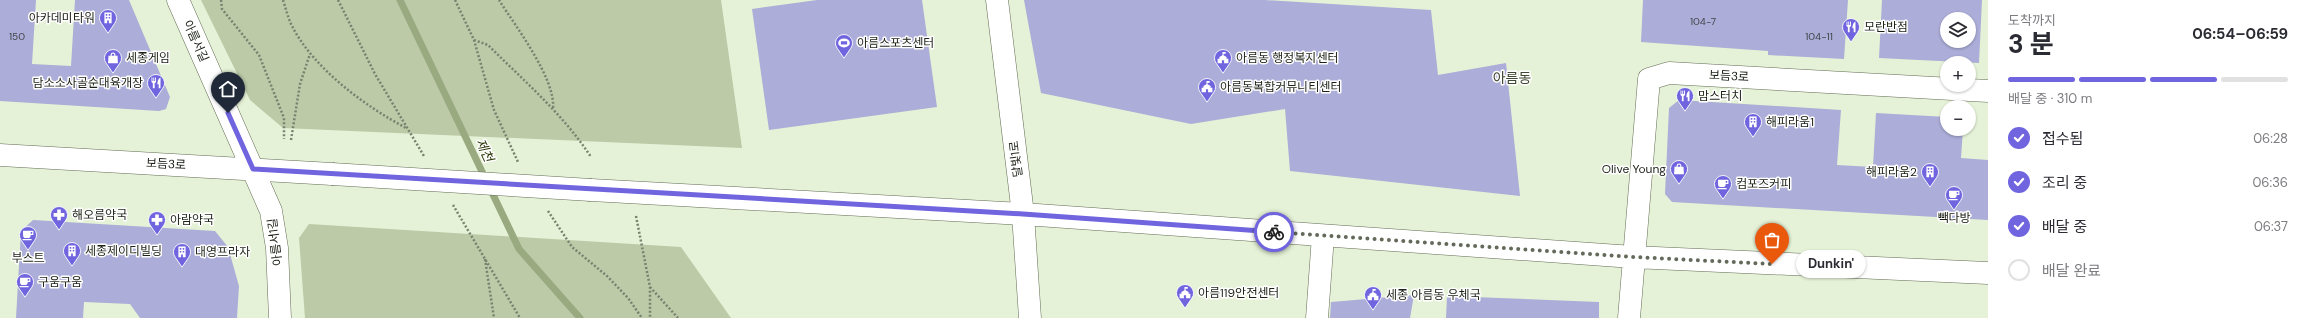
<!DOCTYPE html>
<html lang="ko">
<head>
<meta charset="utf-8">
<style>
	body { margin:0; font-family:"DM Sans","Noto Sans KR",sans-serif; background:#f7f7f7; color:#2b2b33; height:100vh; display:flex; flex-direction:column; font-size:15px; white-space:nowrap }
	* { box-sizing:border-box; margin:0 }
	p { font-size:13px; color:#7c7c81 }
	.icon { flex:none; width:22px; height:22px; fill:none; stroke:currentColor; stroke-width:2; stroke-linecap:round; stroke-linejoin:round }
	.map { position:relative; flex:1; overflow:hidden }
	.side { display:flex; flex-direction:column; background:#fff; width:320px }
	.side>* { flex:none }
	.tools { position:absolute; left:1940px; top:12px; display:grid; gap:8px }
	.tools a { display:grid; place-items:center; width:36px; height:36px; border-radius:50%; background:#fff; box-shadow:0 1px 3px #0004; font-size:20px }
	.pin { position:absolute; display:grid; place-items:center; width:34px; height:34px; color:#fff; margin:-41px -17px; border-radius:50% 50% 50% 0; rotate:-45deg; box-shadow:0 0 4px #0007 }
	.pin .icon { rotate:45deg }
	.courier { position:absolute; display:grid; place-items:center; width:40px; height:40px; margin:-20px; border:3px solid #7064df; border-radius:50%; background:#fff; color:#222; box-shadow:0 1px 5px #0007 }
	.bubble { position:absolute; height:28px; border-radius:14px; background:#fff; box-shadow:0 1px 3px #0004; font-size:13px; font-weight:700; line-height:28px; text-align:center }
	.headline em { font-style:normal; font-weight:700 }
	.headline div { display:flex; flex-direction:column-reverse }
	.headline { display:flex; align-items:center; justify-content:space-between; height:68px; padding:0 20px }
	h1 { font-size:26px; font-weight:700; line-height:30px }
	.bar { display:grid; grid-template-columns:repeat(4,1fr); gap:6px 4px; align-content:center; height:48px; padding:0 20px }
	.bar i { height:5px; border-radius:3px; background:#e1e1e2 }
	.bar .selected { background:#7064df }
	.bar p { grid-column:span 4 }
	ol { padding:0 20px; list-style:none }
	li { display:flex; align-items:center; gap:12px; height:44px }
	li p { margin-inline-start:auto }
	li .icon { padding:4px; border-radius:50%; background:#7064df; color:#fff; stroke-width:4 }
	li:last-child { color:#7c7c81 }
	li i { width:22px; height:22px; border:2px solid #e1e1e2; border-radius:50% }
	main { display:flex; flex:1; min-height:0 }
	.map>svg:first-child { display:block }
	.green { fill:#bccaa7 }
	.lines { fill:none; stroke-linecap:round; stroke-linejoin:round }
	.stream { stroke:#99aa80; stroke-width:7 }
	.building { fill:#acadd8; fill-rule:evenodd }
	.minor-casing { stroke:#636c55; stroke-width:23 }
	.path { stroke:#79816f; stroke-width:2.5; stroke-dasharray:2 2; stroke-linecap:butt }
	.minor { stroke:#fff; stroke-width:22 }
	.minor-bridge-casing { stroke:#636c55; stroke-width:23; stroke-linecap:butt }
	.minor-bridge { stroke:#fff; stroke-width:22 }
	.done { stroke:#636a5a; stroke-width:4; stroke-dasharray:0 7.2 }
	.route { stroke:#7064df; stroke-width:5 }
	.labels { text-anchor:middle; stroke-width:3; stroke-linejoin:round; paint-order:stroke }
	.number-label { font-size:10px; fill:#404346 }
	.poi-label { font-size:12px; fill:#1c2016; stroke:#fff; text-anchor:start }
	.street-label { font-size:12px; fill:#1c2016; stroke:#fff }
	.water-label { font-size:13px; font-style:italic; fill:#273605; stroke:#fff }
	.quarter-label { font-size:14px; fill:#404934; stroke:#fff }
</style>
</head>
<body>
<main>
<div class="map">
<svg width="1988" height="318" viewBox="0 0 1988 318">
	<rect width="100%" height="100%" fill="#e6f2d7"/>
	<path class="green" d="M201,0h520l21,148 -459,-20 -33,-28z
		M309,224l372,23 50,71h-426l-6,-80z"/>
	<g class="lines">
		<path class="stream" d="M400,0l119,249 61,69"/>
	</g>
	<path class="building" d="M0,0h36l-4,64 39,2 4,-66h54l41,97 -4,12 -7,2 -159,-10z
		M817,0h105l15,107 -168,23 -17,-121z
		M1024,0h240l167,10 7,65 68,-12 14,133 -230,-25 -5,-62 -94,15 -150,-31z
		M1643,0h205l-4,59 -76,-4v-4l-127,-9z
		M1882,0h100l-3,63 -100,-5zM1947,19h22v22h-22z
		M1679,100l162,10 -4,55 36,2 3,-54 71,4v12h16l-2,29 27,2v60l-316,-18 -7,-8 4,-86z
		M33,220l182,11 13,16 11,39 -2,32h-97l-10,-14 -46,-2 -1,16h-67l5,-87z
		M1414,295l-4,23h-80l1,-16z
		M1447,296l152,6v16h-153z"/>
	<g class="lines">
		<defs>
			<path id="minor" d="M178,0l93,211 6,37 3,70
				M997,0l26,214 7,104
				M0,155l332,19
				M591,190l432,24 610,43 355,16
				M1317,318l6,-82
				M1629,318l20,-239 20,-6 319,18"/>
		</defs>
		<use href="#minor" class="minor-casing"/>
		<path class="path" d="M221,0l1,9 37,46 25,63v21
			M283,0c3,9 5,18 9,26 22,43 73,80 114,102
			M338,0l37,74 49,82
			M455,0l19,40 20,70 24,52
			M499,0c17,27 57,79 54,109
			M474,40l14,5c36,36 75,69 103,112
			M291,140l9,-56 10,-30
			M453,205l67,113
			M548,211l24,36 35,29 21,22 14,20
			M636,216l14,71v31
			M485,259l9,59
			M650,287l28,31"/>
		<use href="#minor" class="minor"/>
		<defs>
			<path id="minor-bridge" d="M332,174l259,16"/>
		</defs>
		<use href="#minor-bridge" class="minor-bridge-casing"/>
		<use href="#minor-bridge" class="minor-bridge"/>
	</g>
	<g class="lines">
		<path class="done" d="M1274,232l359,25 139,7"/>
		<path class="route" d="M228,113l25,56 770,45 251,18"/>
	</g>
	<defs>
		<symbol id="building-pin" viewBox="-11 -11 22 30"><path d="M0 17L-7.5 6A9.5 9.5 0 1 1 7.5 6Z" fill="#7064df" stroke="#fff"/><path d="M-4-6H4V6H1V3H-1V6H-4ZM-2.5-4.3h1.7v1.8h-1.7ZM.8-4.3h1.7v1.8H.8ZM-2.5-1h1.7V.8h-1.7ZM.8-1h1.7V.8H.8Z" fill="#fff"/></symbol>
		<symbol id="restaurant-pin" viewBox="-11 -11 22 30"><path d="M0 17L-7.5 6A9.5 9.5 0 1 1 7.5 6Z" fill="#7064df" stroke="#fff"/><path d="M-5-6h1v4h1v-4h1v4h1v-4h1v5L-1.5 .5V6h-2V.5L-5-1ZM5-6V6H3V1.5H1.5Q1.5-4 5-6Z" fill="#fff"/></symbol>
		<symbol id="stadium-pin" viewBox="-11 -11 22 30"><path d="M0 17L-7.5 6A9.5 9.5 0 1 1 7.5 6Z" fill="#7064df" stroke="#fff"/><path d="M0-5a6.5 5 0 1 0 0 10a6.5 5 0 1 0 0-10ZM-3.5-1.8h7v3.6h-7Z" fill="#fff"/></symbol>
		<symbol id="shop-pin" viewBox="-11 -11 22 30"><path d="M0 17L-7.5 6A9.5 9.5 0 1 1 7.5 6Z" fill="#7064df" stroke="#fff"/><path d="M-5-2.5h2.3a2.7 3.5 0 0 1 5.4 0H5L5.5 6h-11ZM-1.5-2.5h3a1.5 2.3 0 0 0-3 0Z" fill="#fff"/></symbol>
		<symbol id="civic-pin" viewBox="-11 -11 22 30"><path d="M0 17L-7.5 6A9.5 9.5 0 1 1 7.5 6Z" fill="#7064df" stroke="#fff"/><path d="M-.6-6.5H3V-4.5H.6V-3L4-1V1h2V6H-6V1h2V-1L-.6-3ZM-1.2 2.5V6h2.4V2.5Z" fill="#fff"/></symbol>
		<symbol id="cafe-pin" viewBox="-11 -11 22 30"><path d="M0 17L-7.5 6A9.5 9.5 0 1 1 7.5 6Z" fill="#7064df" stroke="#fff"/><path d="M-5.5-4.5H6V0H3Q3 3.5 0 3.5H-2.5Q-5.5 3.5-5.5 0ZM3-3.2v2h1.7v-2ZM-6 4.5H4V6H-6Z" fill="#fff"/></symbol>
		<symbol id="pharmacy-pin" viewBox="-11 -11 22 30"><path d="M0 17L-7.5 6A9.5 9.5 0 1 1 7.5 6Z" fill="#7064df" stroke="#fff"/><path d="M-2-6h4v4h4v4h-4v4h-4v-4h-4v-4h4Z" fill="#fff"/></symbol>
	</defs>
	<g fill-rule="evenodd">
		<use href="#building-pin" x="98" y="8" width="20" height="27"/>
		<use href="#restaurant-pin" x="1841" y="17" width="20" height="27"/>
		<use href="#stadium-pin" x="834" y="33" width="20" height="27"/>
		<use href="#shop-pin" x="103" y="48" width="20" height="27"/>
		<use href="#civic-pin" x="1213" y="48" width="20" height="27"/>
		<use href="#restaurant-pin" x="146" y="73" width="20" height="27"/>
		<use href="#civic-pin" x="1197" y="77" width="20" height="27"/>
		<use href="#restaurant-pin" x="1675" y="86" width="20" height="27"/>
		<use href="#building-pin" x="1743" y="112" width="20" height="27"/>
		<use href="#shop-pin" x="1669" y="159" width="20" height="27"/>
		<use href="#building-pin" x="1920" y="162" width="20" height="27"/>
		<use href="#cafe-pin" x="1713" y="174" width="20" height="27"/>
		<use href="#cafe-pin" x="1944" y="185" width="20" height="27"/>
		<use href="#pharmacy-pin" x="49" y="205" width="20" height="27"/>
		<use href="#pharmacy-pin" x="147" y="210" width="20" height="27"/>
		<use href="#cafe-pin" x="18" y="225" width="20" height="27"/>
		<use href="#building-pin" x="62" y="241" width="20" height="27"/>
		<use href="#building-pin" x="172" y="242" width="20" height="27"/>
		<use href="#cafe-pin" x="15" y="272" width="20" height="27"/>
		<use href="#civic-pin" x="1175" y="283" width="20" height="27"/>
		<use href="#civic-pin" x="1363" y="285" width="20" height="27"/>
	</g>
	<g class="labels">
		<g class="number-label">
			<text x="1703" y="25">104-7</text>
			<text x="17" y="40">150</text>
			<text x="1819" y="40">104-11</text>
		</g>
		<g class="poi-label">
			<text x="95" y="22" text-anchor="end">아카데미타워</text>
			<text x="1864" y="31">모란반점</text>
			<text x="857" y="47">아름스포츠센터</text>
			<text x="126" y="62">세종게임</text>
			<text x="1236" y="62">아름동 행정복지센터</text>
			<text x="143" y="87" text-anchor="end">담소소사골순대육개장</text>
			<text x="1220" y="91">아름동복합커뮤니티센터</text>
			<text x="1698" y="100">맘스터치</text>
			<text x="1766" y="126">해피라움1</text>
			<text x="1666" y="173" text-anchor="end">Olive Young</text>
			<text x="1917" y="176" text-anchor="end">해피라움2</text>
			<text x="1736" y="188">컴포즈커피</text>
			<text x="72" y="219">해오름약국</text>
			<text x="1954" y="222" text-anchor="middle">빽다방</text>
			<text x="170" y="224">아람약국</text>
			<text x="85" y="255">세종제이디빌딩</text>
			<text x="195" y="256">대영프라자</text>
			<text x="28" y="262" text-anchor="middle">부스트</text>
			<text x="38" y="286">구움구움</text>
			<text x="1198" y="297">아름119안전센터</text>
			<text x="1386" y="299">세종 아름동 우체국</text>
		</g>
		<g class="street-label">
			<text transform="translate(196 41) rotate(66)" y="4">아름서길</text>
			<text transform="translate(1729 76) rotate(3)" y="4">보듬3로</text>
			<text transform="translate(1016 159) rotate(-97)" y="4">달빛1로</text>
			<text transform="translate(166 164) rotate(3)" y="4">보듬3로</text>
			<text transform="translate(275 242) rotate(-97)" y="4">아름서1길</text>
		</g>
		<g class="water-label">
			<text transform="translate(485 150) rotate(65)" y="5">제천</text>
		</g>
		<g class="quarter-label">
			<text x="1512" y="83">아름동</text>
		</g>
	</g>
</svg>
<div class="tools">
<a><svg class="icon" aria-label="layers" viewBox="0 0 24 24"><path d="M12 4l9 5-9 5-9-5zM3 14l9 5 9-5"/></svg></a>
<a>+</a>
<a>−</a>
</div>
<div class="pin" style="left:1772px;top:264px;background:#ea580c"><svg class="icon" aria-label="bag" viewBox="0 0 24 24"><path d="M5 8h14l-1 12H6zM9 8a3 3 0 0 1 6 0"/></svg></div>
<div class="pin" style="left:228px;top:113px;background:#1f2937"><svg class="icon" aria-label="home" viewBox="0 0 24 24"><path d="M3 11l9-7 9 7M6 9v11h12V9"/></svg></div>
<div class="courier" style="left:1274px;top:232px"><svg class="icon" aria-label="bike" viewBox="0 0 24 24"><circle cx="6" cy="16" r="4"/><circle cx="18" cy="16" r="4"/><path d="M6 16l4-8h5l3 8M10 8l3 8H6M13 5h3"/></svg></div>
<div class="bubble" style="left:1796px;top:250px;width:70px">Dunkin'</div>
</div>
<section class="side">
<div class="headline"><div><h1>3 분</h1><p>도착까지</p></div><em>06:54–06:59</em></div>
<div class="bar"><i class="selected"></i><i class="selected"></i><i class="selected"></i><i></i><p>배달 중 · 310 m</p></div>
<ol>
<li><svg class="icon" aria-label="check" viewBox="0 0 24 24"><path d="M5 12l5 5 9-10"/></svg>접수됨<p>06:28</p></li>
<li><svg class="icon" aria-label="check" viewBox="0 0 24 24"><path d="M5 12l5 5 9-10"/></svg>조리 중<p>06:36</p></li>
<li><svg class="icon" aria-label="check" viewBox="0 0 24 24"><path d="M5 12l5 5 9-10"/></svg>배달 중<p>06:37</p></li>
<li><i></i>배달 완료</li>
</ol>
</section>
</main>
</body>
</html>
